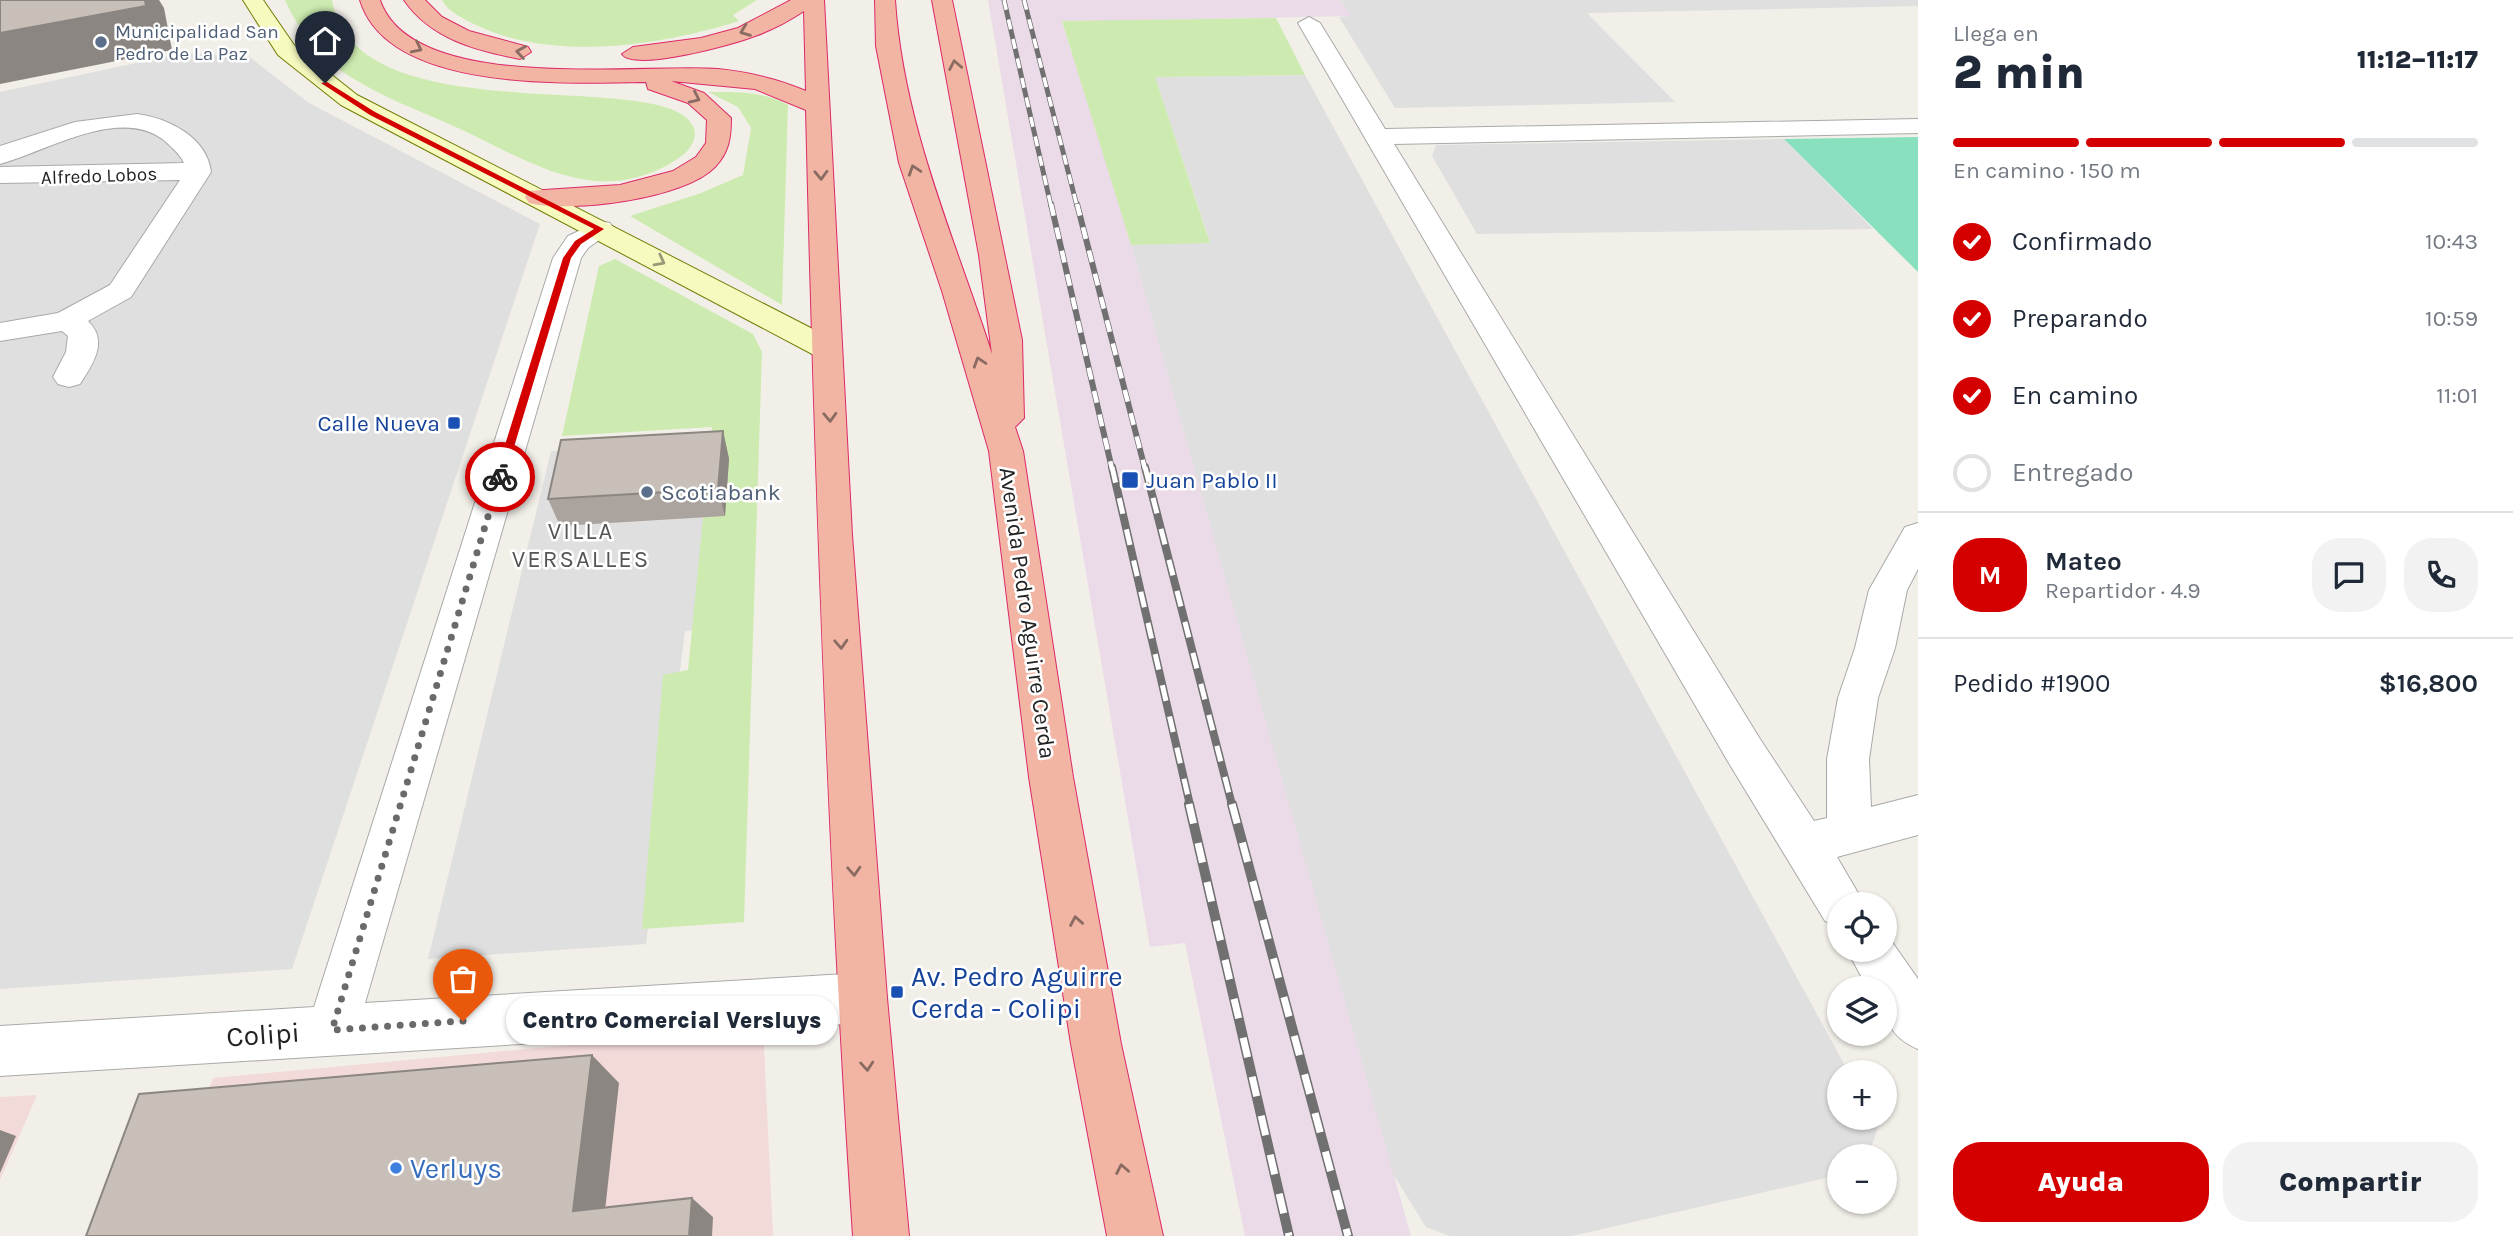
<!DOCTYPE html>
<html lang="es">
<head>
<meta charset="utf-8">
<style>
	body { margin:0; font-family:Karla,sans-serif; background:#f2f2f3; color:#1f2937; height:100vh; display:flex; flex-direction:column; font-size:26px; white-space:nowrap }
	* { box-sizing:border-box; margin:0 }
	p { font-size:23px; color:#747a83 }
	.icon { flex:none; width:38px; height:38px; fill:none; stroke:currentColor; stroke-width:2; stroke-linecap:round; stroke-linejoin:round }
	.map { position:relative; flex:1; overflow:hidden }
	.drawer { display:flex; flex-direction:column; background:#fff; width:595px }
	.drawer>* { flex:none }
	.fabs { position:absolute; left:1827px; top:892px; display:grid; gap:14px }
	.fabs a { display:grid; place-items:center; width:70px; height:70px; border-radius:50%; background:#fff; box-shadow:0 2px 5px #0004; font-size:35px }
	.pin { position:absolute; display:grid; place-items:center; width:60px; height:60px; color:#fff; margin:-72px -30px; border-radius:50% 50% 50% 0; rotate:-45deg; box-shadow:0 0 7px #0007 }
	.pin .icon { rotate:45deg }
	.courier { position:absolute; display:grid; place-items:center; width:70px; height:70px; margin:-35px; border:5px solid #d40000; border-radius:50%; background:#fff; color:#222; box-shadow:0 2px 9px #0007 }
	.bubble { position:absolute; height:49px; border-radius:24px; background:#fff; box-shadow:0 2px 5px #0004; font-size:23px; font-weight:800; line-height:49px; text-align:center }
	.summary em { font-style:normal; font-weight:800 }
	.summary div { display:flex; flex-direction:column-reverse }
	.summary { display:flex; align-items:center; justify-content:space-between; height:119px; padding:0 35px }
	h1 { font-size:46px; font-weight:800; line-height:52px }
	.bar { display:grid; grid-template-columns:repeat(4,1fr); gap:10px 7px; align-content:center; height:84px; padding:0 35px }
	.bar i { height:9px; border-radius:5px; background:#e0e1e3 }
	.bar .current { background:#d40000 }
	.bar p { grid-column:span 4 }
	.line { display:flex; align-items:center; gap:18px; padding:0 35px; border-top:2px solid #e0e1e3 }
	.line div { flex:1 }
	.round { display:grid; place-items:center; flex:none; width:74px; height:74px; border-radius:28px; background:#f2f2f3 }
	ol { padding:0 35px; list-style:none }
	li { display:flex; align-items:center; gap:21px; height:77px }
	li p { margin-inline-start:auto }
	li .icon { padding:7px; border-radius:50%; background:#d40000; color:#fff; stroke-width:4 }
	li:last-child { color:#747a83 }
	li i { width:38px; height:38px; border:4px solid #e0e1e3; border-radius:50% }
	.cta { display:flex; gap:14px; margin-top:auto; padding:14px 35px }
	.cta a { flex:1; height:80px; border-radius:28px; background:#d40000; color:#fff; font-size:28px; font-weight:800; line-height:80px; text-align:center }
	.cta a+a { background:#f2f2f3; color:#1f2937 }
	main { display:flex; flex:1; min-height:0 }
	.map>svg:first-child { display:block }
	.residential { fill:#e0dfdf }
	.commercial { fill:#f2dad9 }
	.industrial { fill:#ebdbe8 }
	.grass { fill:#cdebb0 }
	.pitch { fill:#88e0be }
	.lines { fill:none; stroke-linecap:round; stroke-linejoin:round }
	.minor-casing { stroke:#a9a9a9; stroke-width:2 }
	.secondary-casing { stroke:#707d05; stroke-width:2 }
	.trunk-casing { stroke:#dc2a67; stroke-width:2 }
	.minor { fill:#fff; fill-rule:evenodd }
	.secondary { fill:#f7fabf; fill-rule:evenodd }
	.trunk { fill:#f2b4a3; fill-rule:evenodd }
	.rail-far3-casing { stroke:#707070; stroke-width:5 }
	.rail-far2-casing { stroke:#707070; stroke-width:6 }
	.rail-far1-casing { stroke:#707070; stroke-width:8 }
	.rail-casing { stroke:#707070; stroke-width:10 }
	.rail-far3 { stroke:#fff; stroke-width:3.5; stroke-dasharray:10; stroke-linecap:butt }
	.rail-far2 { stroke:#fff; stroke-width:4.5; stroke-dasharray:12; stroke-linecap:butt }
	.rail-far1 { stroke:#fff; stroke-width:5; stroke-dasharray:16; stroke-linecap:butt }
	.rail { stroke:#fff; stroke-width:7; stroke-dasharray:20; stroke-linecap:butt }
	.wall { fill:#aba49e }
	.shaded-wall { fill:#8b8681 }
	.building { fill:#c7bfb8; stroke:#8b8681; stroke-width:2 }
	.oneway { stroke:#8a6b62 }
	.oneway2 { stroke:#979978 }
	.route { fill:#d40000 }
	.done { stroke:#6b6a68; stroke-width:7; stroke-dasharray:0 12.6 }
	.service-dot { fill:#5c6f8a; stroke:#fff; stroke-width:2.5 }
	.transit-dot { fill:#1a4fb4; stroke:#fff; stroke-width:2.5 }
	.shop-dot { fill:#3f7fe0; stroke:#fff; stroke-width:2.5 }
	.labels { text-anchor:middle; stroke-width:5; stroke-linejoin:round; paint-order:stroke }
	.far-service-label { font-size:19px; fill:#4e5e75; stroke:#fff; text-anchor:start }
	.far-street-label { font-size:19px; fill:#222; stroke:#fff }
	.transit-label { font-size:23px; fill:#164399; stroke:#fff; text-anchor:end }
	.service-label { font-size:23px; fill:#4e5e75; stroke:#fff; text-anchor:start }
	.street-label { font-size:23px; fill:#222; stroke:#fff }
	.neighbourhood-label { font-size:24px; letter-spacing:2px; fill:#555; stroke:#fff }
	.near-transit-label { font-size:28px; fill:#164399; stroke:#fff; text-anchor:start }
	.near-street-label { font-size:28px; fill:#222; stroke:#fff }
	.near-shop-label { font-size:28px; fill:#366cbe; stroke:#fff; text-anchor:start }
</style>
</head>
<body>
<main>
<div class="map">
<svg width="1918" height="1236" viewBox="0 0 1918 1236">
	<rect width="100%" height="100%" fill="#f2efe9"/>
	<path class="residential" d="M1340,0h578v6l-331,7 88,89 -280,6 -56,-91 11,-1z
		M183,53l65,3 61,47 231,121 -248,745 -292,20v-897z
		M1305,75l544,998h-10v45h35l4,9 -10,30h-29v18l-267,61h-122l-24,-9 -35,-56 -260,-926 79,-3 -55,-165z
		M1784,139l89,90 -396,5 -45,-78 4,-11z
		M730,444l-16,185 -29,2 -39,313 -218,15 123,-508z"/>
	<path class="commercial" d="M763,1027l10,209h-613l53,-158z
		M37,1095l-37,85v-83z"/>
	<path class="industrial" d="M988,0h352l11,16 -289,6 57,180 292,1034h-166l-60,-293 -35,4z"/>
	<path class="grass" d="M285,0h47c23,138 332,65 361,126 5,10 -1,21 -9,28 -23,19 -59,30 -89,27 -47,-4 -94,-33 -137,-53 -36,-16 -76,-31 -109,-52 -29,-18 -51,-46 -64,-76z
		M442,0h315l-24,15 6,6c-80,25 -185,41 -263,4 -12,-6 -28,-13 -34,-25z
		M1276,18l29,57 -150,2 55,166 -79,2 -69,-224z
		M708,92c28,0 55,-1 80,13l-6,200 -152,-89 71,-23 42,-18 8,-47 -13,-21z
		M615,259l138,75 9,18 -18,570 -102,7 21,-254 25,-5 24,-243 -150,9 37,-170z"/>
	<path class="pitch" d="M1918,137v135l-134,-133z"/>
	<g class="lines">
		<defs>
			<path id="minor" d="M1309,17l11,6 65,106 533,-10v14l-524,11 366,595 54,82 13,-3v-59l11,-61 17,-50 14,-58 36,-63 13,-4v46l-11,21 -12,58 -17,50 -9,61 2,48 47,-12v40l-81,22 28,48h-26v21l-14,-5 -95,-156 -432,-742z
				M137,114c31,4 70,23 74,58l-80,125 -43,24c21,20 5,43 -8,63l-11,3 -11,-3 -5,-7 13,-25 2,-16 -6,-5 -62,10v-18l58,-10 52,-28 70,-105 -180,3v-16l184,-4c-4,-9 -11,-14 -18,-21 -44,-38 -120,10 -166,22v-18l75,-24z
				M600,221l10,2 4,6 -26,19 -7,10 -216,745 497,-30 17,8 8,17 -8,17 -17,8 -862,53v-50l314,-19 239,-749 15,-22z
				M1885,932l33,47v70c-30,-13 -33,-30 -33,-60h-17l-21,-39h38z"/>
			<path id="secondary" d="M243,0h20l31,45 63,50 481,247 4,7 -4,7 -11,3 -11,-3 -475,-251 -63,-50z"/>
			<path id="trunk" d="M360,0h20c32,95 260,63 338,69 30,3 60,10 88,22l-2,-80c-15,10 -32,19 -49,25 -20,8 -121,36 -133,18l11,-7 68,-9 37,-10 53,-28h33l28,535 35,463 22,238h-56c-25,-375 -38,-750 -47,-1126l-51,-21 -84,-8 33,12 27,25c0,20 -2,34 -16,49 -31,32 -144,46 -186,36l-4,-6 4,-6 91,-6 53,-14 23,-14 10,-14 1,-23 -19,-17 -40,-14 -2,-7c-77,1 -258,11 -286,-82z
				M404,0h21l17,17 27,14 59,16 3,5 -11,7c-45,-9 -89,-20 -116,-59z
				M875,0h20c8,124 59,237 97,354l-13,-99 -47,-255h20l70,340 2,78 -9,9 8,24 50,326 48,267 42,192h-56l-36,-192 -42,-267 -40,-326 -47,-160 -43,-128 -23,-117z"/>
		</defs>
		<use href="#minor" class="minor-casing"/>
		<use href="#secondary" class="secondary-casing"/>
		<use href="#trunk" class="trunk-casing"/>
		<use href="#minor" class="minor"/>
		<use href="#secondary" class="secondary"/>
		<use href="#trunk" class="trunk"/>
		<defs>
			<path id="rail-far3" d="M1004,0l47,206
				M1024,0l53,206"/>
			<path id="rail-far2" d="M1051,204l61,265
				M1077,204l68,265"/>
			<path id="rail-far1" d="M1112,467l78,338
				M1145,467l87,338"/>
			<path id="rail" d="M1189,804l100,432
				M1232,804l116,432"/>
		</defs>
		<use href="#rail-far3" class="rail-far3-casing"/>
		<use href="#rail-far2" class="rail-far2-casing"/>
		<use href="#rail-far1" class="rail-far1-casing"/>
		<use href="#rail" class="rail-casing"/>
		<use href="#rail-far3" class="rail-far3"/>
		<use href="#rail-far2" class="rail-far2"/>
		<use href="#rail-far1" class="rail-far1"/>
		<use href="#rail" class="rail"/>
	</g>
	<path class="wall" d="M723,431l6,28 -4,57 -165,10 -12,-27z"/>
	<path class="shaded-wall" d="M145,0h14l5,8 8,42 -172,34v-51z
		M723,431l6,28 -4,57 -7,-27z
		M592,1055l27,28 -16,146 -30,-18z
		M0,1130l16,6 -16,37z
		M692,1198l21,19 -1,19h-23z"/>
	<path class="building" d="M0,0h145l1,6 -146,27z
		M723,431l-5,58 -170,10 13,-59z
		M592,1055l-19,156 119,-13 -3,38h-603l53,-142z"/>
	<defs><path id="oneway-chevron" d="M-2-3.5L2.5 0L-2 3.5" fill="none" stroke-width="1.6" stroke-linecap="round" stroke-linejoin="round" transform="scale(1.75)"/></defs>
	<g class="oneway">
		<use href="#oneway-chevron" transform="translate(745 31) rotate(159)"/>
		<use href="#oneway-chevron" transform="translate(417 48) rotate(26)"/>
		<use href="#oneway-chevron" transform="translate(521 52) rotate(-171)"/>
		<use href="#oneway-chevron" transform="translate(955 65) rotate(-101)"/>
		<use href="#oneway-chevron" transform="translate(695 98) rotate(25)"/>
		<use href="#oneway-chevron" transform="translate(914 170) rotate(-108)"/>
		<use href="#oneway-chevron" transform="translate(821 175) rotate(88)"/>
		<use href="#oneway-chevron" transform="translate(979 362) rotate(-108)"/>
		<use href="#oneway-chevron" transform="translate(830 417) rotate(88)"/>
		<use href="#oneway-chevron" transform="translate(841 644) rotate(87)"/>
		<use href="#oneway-chevron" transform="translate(854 871) rotate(87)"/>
		<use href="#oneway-chevron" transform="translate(1076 921) rotate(-100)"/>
		<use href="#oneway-chevron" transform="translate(867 1066) rotate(86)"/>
		<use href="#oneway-chevron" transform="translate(1122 1169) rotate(-101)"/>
	</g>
	<use class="oneway2" href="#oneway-chevron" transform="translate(660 261) rotate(28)"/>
	<path class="route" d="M327,82l48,30 229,117 -23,15 -10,14 -67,222 -9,-3 68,-219 12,-17 19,-12 -224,-114 -49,-32z"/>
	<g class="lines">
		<path class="done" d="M463,1021l-131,9 168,-553"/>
	</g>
	<g class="service-dot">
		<circle cx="101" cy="42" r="7"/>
		<circle cx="647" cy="492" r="7"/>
	</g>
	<g class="transit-dot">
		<rect x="447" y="416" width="14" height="14" rx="3.5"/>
		<rect x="1121" y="471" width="18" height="18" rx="3.5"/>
		<rect x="890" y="985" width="14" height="14" rx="3.5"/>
	</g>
	<circle class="shop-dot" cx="396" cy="1168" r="7"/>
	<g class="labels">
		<g class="far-service-label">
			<text x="115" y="38">Municipalidad San<tspan x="115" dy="22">Pedro de La Paz</tspan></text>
		</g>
		<g class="far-street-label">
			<text transform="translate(99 175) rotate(-2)" y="7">Alfredo Lobos</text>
		</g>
		<g class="transit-label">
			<text x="440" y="431">Calle Nueva</text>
			<text x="1146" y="488" text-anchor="start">Juan Pablo II</text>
		</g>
		<g class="service-label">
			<text x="661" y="500">Scotiabank</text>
		</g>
		<g class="street-label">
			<text transform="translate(1028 613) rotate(82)" y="8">Avenida Pedro Aguirre Cerda</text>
		</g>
		<g class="neighbourhood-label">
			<text x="581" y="539">VILLA<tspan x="581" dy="28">VERSALLES</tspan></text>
		</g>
		<g class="near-transit-label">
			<text x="911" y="986">Av. Pedro Aguirre<tspan x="911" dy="32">Cerda - Colipi</tspan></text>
		</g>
		<g class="near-street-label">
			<text transform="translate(263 1034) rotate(-4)" y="10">Colipi</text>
		</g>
		<g class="near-shop-label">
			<text x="410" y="1178">Verluys</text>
		</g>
	</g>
</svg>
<div class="fabs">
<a><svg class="icon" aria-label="locate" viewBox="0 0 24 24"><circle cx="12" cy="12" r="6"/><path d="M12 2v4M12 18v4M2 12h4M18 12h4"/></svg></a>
<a><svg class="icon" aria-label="layers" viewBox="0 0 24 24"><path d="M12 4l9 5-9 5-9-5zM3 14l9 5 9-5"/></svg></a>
<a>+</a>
<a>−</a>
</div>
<div class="pin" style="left:463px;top:1021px;background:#ea580c"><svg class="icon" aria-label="bag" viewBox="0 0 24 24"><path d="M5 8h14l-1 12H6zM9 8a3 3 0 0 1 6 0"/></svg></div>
<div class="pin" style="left:325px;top:83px;background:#1f2937"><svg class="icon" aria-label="home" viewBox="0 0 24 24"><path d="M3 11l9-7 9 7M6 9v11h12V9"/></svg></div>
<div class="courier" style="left:500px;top:477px"><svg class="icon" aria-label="bike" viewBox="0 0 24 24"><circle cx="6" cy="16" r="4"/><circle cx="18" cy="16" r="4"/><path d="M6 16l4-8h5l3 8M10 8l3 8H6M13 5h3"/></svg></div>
<div class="bubble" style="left:506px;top:996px;width:332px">Centro Comercial Versluys</div>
</div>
<section class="drawer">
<div class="summary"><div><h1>2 min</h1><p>Llega en</p></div><em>11:12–11:17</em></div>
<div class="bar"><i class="current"></i><i class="current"></i><i class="current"></i><i></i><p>En camino · 150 m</p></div>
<ol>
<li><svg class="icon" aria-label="check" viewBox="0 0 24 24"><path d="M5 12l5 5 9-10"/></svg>Confirmado<p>10:43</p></li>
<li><svg class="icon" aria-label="check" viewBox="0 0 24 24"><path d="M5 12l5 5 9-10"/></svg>Preparando<p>10:59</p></li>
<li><svg class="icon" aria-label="check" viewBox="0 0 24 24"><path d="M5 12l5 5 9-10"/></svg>En camino<p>11:01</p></li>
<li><i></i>Entregado</li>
</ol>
<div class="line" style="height:126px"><b class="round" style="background:#d40000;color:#fff">M</b><div><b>Mateo</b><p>Repartidor · 4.9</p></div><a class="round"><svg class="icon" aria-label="chat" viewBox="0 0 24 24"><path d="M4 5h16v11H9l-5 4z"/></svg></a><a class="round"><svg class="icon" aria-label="phone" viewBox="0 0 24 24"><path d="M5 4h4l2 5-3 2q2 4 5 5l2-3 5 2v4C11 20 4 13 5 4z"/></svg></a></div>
<div class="line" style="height:91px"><div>Pedido #1900</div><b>$16,800</b></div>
<div class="cta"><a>Ayuda</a><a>Compartir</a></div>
</section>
</main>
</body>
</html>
